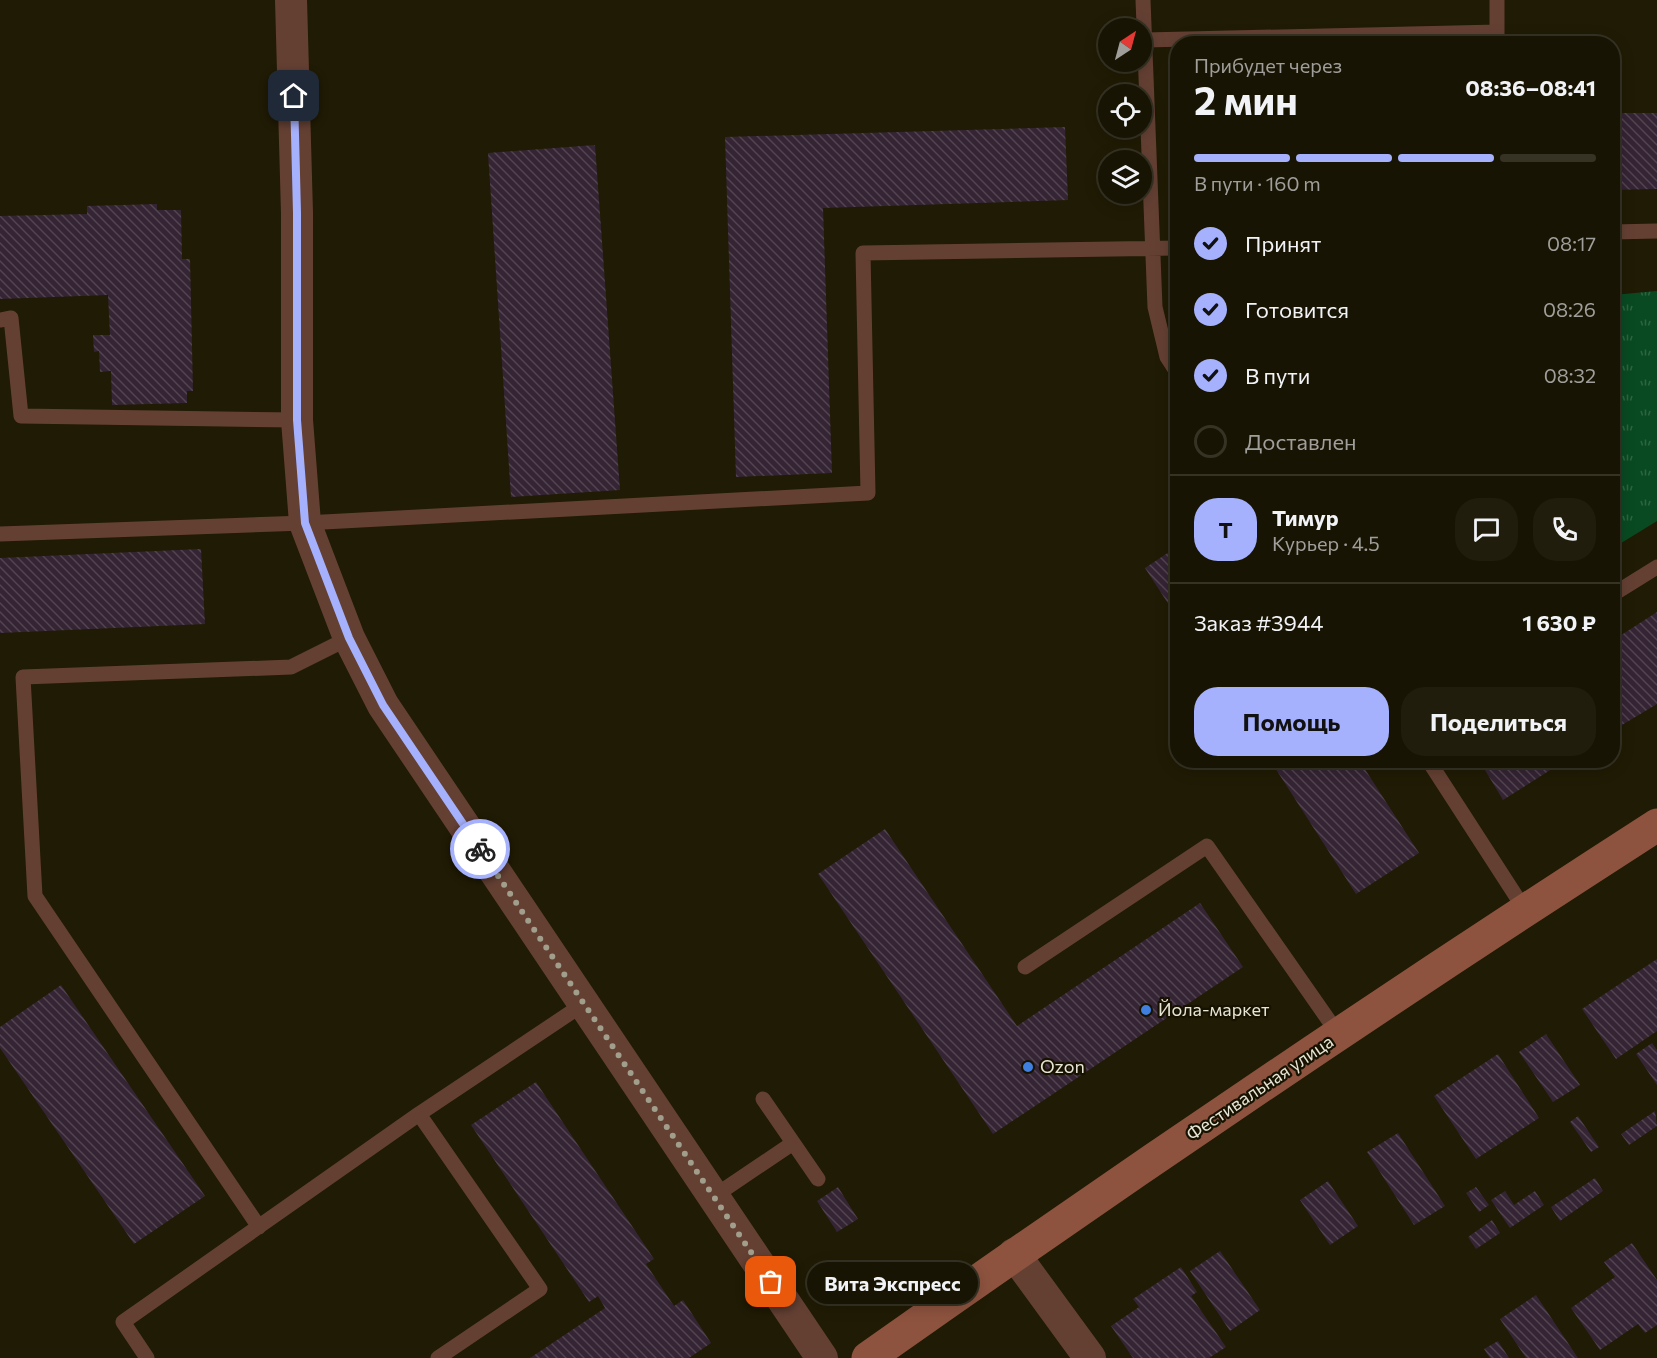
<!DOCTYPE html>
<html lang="ru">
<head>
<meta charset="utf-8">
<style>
	body { margin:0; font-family:Commissioner,sans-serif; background:#211d0d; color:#f1f3f6; height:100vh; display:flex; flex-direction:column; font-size:22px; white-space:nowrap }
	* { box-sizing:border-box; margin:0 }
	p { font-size:20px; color:#9f9e9a }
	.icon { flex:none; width:33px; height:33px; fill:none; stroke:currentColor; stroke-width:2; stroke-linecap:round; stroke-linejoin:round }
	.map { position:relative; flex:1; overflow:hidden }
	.drawer { position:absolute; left:1170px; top:36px; width:450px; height:732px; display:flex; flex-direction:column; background:#181403; border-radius:24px; box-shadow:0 3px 15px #0003,0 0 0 2px #363325 }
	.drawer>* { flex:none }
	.needle { width:39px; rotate:36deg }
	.fabs { position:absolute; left:1098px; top:18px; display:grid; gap:12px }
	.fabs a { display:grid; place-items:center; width:54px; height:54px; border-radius:50%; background:#181403; box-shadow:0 3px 15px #0003,0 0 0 2px #363325; font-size:30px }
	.pin { position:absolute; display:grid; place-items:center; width:51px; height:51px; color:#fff; margin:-26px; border-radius:12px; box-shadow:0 3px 9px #0006 }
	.courier { position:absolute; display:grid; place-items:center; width:60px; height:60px; margin:-30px; border:4px solid #a5b1fc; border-radius:50%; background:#fff; color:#222; box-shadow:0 2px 8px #0007 }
	.bubble { position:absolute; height:42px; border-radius:21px; background:#181403; box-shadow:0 3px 15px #0003,0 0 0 2px #363325; font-size:20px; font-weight:700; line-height:42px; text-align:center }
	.summary em { font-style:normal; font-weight:700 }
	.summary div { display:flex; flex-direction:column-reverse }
	.summary { display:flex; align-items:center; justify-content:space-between; height:102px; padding:0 24px }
	h1 { font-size:39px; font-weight:700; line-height:45px }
	.bar { display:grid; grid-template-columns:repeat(4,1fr); gap:9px 6px; align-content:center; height:72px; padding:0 24px }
	.bar i { height:8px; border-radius:4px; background:#363325 }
	.bar .on { background:#a5b1fc }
	.bar p { grid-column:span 4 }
	.line { display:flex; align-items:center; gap:15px; padding:0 24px; border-top:2px solid #363325 }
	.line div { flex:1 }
	.round { display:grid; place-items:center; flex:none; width:63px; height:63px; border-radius:24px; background:#211d0d }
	ol { padding:0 24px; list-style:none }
	li { display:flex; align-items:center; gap:18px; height:66px }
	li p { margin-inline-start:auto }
	li .icon { padding:6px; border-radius:50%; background:#a5b1fc; color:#111; stroke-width:4 }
	li:last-child { color:#9f9e9a }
	li i { width:33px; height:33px; border:3px solid #363325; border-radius:50% }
	.action { display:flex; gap:12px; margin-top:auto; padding:12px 24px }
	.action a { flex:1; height:69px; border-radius:24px; background:#a5b1fc; color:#111; font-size:24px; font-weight:700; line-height:69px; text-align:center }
	.action a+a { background:#211d0d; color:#f1f3f6 }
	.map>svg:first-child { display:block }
	.grass { fill:url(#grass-tufts) }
	.building { fill:url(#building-back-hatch) }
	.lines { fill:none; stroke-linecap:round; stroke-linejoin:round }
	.lane { stroke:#644033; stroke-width:15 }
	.street { stroke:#644033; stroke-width:32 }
	.secondary { stroke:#8d533f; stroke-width:33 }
	.done { stroke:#a19e8c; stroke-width:6; stroke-dasharray:0 10.8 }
	.route { stroke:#a5b1fc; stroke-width:8 }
	.shop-dot { fill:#3f7fe0; stroke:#171200; stroke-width:2 }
	.labels { text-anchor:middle; stroke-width:4.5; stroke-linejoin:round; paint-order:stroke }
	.poi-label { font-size:18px; fill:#e7e5d6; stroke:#171200; text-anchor:start }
	.street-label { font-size:18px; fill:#e7e5d6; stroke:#171200 }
</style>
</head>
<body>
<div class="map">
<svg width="1657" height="1358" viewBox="0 0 1657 1358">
	<defs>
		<pattern id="grass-tufts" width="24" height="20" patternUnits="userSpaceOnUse" patternTransform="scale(1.5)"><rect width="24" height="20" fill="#094a22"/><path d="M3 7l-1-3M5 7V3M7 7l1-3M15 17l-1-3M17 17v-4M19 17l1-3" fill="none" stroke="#2d6441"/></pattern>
		<pattern id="building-back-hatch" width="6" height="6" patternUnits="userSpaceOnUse" patternTransform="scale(1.5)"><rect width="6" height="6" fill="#352434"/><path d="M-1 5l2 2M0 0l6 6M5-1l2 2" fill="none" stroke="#524451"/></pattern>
	</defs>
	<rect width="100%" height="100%" fill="#201b04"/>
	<path class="grass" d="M1657,291v230l-44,27v-253z"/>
	<path class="building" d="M1612,113h45v76l-45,1z
		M1065,127l3,73 -245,8 9,265 -96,4 -11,-340z
		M595,145l25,345 -109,7 -23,-344z
		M157,204v6h24l1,49h8l3,132h-6v12l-75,2 -1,-34 -11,1 -1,-21 -5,1 -1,-17h17l-2,-40 -108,4v-83l87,-2v-8z
		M1178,546v73l-33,-51z
		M201,549l4,75 -205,9v-75z
		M1657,612v92l-45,27v-90z
		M1270,760h89l60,93 -63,41z
		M1479,760h87l-63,40z
		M885,829l132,197 183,-123 43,64 -250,167 -175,-260z
		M1657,959v72l-41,28 -34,-50z
		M61,985l144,211 -71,48 -134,-196v-21z
		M1546,1034l34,51 -27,17 -34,-50z
		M1652,1043l5,7v35l-21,-31z
		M1498,1054l41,64 -63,41 -42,-63z
		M536,1082l118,177 -8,5 28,42 9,-6 28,43 -22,15h-159l75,-50 -7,-12 -9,6 -118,-177z
		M1655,1111l2,15 -28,19 -8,-11z
		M1578,1116l21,31 -8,5 -21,-30z
		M1398,1133l47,73 -31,19 -47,-73z
		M1595,1178l8,13 -43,30 -9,-14z
		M1328,1181l30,45 -28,19 -30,-45z
		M838,1187l20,32 -21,13 -20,-31z
		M1476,1187l13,18 -10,7 -13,-19z
		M1505,1191l9,14 21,-14 9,14 -34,23 -19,-28z
		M1492,1220l8,13 -24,16 -8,-12z
		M1632,1243l25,37v45l-12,8 -7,-9 -38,26 -29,-42 44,-31 -11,-15z
		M1220,1251l40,59 -30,21 -40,-60z
		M1181,1267l16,25 -6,4 35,51 -17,11h-76l-22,-32 28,-19 -6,-8z
		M1536,1295l42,63h-52l-26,-39z
		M1498,1341l11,17h-19l-6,-9z"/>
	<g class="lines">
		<path class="lane" d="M1143,0l12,307 12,50 11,17
			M1497,0v44
			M1145,40l352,-8
			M1612,232l45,-1
			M0,320l11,-2 10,98 276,4
			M0,534l305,-11 563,-30 -5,-240 315,-5
			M1612,595l45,-28
			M1428,760l97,150
			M1025,967l182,-121 132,189
			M763,1099l55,80
			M419,1114l121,175 -102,69
			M713,1197l80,-54
			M259,1227l-224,-331 -12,-219 268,-10 58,-29
			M147,1358l-24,-36 296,-208 166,-111"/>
		<path class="street" d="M291,0l6,213v207l8,103 44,115 34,67 439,653
			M1014,1254l76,104"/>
		<path class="secondary" d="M868,1358c259,-183 522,-361 789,-533"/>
	</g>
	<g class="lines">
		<path class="done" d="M480,849l291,433"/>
		<path class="route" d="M294,96l3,117v207l8,103 44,115 34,67 97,144"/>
	</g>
	<g class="shop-dot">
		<circle cx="1146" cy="1010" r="6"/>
		<circle cx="1028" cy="1067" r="6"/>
	</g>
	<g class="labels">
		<g class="poi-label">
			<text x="1158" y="1016">Йола-маркет</text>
			<text x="1040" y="1073">Ozon</text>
		</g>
		<g class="street-label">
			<text transform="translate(1260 1088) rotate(-34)" y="6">Фестивальная улица</text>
		</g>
	</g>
</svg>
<div class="fabs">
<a><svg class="needle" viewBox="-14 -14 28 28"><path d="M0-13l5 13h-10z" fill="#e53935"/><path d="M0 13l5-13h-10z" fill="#9f9e9a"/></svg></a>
<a><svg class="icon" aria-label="locate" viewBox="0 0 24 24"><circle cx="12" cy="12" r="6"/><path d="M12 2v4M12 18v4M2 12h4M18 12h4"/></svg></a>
<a><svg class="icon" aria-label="layers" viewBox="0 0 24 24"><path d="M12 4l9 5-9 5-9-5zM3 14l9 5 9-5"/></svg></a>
</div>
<div class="pin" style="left:771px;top:1282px;background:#ea580c"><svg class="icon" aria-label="bag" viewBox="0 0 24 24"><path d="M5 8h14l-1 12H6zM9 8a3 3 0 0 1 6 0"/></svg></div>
<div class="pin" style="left:294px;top:96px;background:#1f2937"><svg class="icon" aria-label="home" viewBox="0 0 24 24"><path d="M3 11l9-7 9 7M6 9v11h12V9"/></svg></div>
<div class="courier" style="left:480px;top:849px"><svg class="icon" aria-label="bike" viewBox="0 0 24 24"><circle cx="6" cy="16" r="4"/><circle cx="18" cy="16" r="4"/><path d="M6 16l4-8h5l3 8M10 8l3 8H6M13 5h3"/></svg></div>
<div class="bubble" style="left:807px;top:1262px;width:171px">Вита Экспресс</div>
<section class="drawer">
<div class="summary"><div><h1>2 мин</h1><p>Прибудет через</p></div><em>08:36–08:41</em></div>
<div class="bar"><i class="on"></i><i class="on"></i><i class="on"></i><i></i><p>В пути · 160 m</p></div>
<ol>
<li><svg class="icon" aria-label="check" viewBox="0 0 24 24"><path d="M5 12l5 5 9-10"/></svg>Принят<p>08:17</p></li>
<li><svg class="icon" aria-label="check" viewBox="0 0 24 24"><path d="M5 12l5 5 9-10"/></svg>Готовится<p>08:26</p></li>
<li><svg class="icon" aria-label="check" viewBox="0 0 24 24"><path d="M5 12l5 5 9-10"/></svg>В пути<p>08:32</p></li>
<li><i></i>Доставлен</li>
</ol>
<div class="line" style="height:108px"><b class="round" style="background:#a5b1fc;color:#111">Т</b><div><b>Тимур</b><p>Курьер · 4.5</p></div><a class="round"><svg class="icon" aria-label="chat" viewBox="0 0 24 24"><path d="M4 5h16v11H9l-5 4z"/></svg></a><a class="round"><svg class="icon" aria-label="phone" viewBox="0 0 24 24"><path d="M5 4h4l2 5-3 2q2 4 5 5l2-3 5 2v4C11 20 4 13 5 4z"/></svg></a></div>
<div class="line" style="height:78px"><div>Заказ #3944</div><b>1 630 ₽</b></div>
<div class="action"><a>Помощь</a><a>Поделиться</a></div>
</section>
</div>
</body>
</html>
